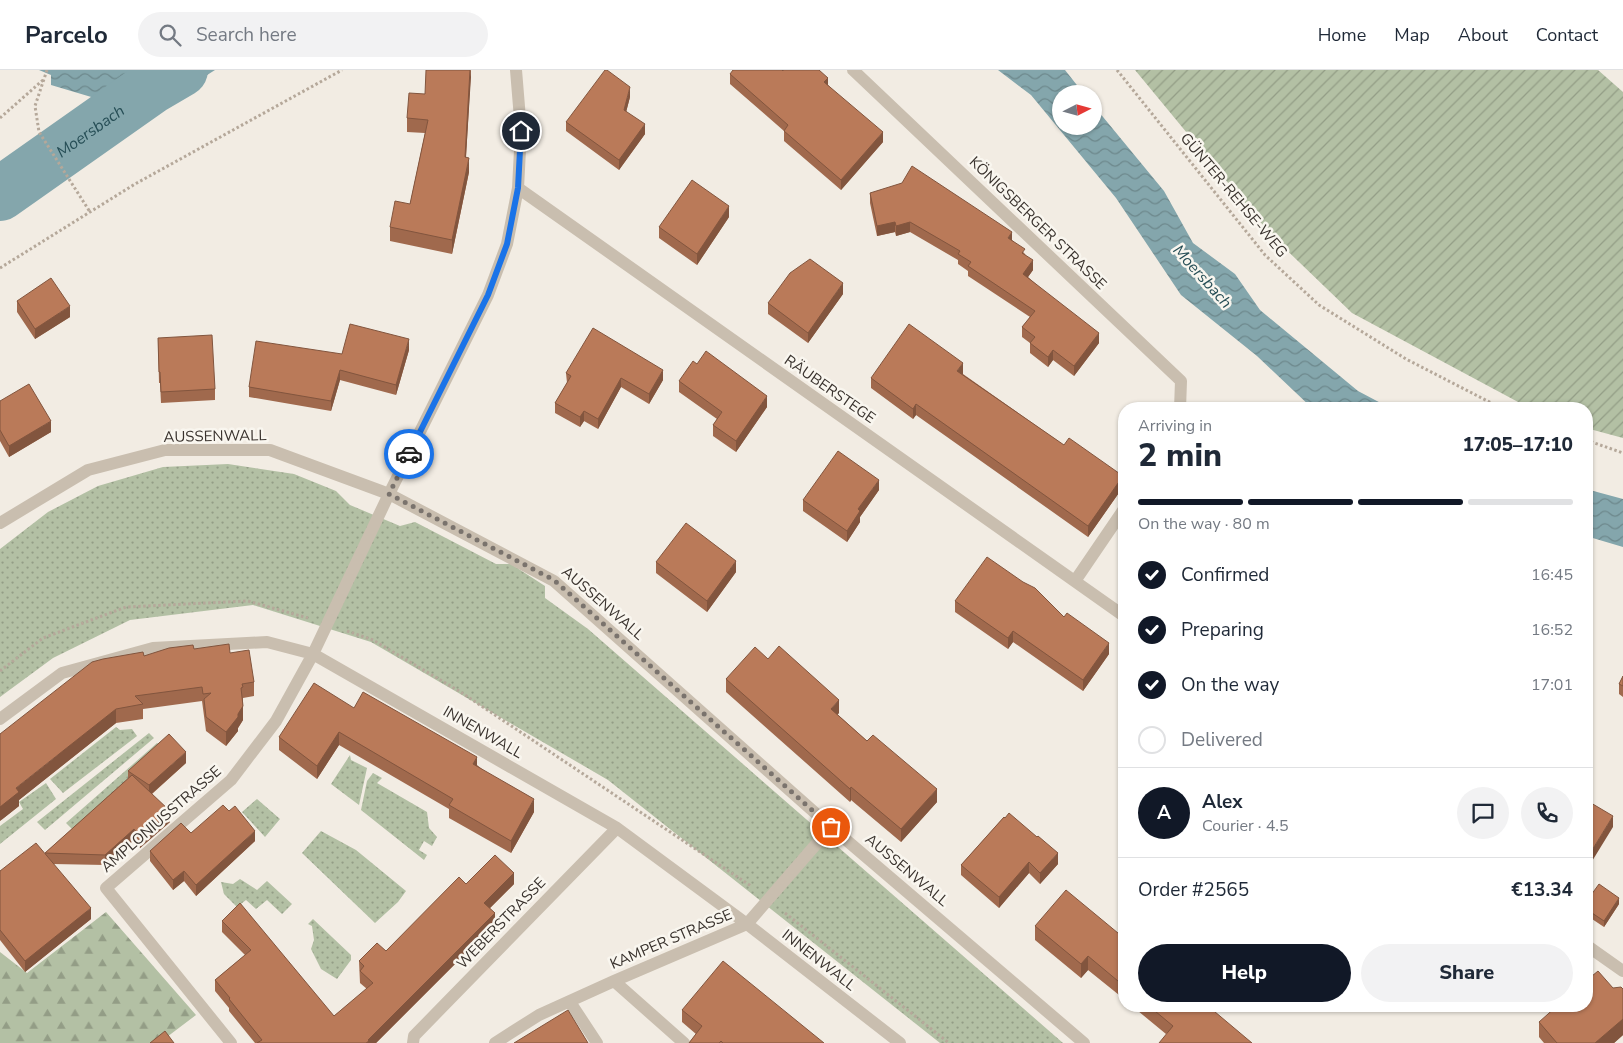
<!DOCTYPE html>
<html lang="en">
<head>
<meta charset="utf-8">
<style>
	body { margin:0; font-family:"Nunito Sans",sans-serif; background:#f2f2f3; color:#1f2937; height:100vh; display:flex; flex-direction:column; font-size:19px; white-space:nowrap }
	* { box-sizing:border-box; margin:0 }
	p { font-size:16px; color:#747a83 }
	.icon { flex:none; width:28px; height:28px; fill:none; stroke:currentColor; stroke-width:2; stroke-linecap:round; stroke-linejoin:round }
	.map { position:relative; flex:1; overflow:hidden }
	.details { position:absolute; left:1118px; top:332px; width:475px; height:610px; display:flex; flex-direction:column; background:#fff; border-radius:20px; box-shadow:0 1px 4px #0004 }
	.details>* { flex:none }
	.needle { width:32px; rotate:84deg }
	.buttons { position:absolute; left:1052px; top:15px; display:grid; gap:10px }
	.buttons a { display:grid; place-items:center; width:50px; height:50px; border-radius:50%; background:#fff; box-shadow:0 1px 4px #0004; font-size:25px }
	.pin { position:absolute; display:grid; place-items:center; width:42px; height:42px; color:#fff; margin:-21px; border:2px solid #fff; border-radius:50%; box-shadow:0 1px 5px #0007 }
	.courier { position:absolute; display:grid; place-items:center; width:50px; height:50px; margin:-25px; border:4px solid #1a73e8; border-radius:50%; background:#fff; color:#222; box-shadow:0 1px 6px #0007 }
	.headline em { font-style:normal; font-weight:800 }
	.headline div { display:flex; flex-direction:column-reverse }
	.headline { display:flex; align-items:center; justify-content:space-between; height:85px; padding:0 20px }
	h1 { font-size:32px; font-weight:800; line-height:38px }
	.bar { display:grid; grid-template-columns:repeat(4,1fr); gap:8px 5px; align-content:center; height:60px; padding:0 20px }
	.bar i { height:6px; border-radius:4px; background:#e0e1e3 }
	.bar .on { background:#111827 }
	.bar p { grid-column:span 4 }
	.line { display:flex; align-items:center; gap:12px; padding:0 20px; border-top:1px solid #e0e1e3 }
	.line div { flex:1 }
	.round { display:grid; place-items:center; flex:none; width:52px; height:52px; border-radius:26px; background:#f2f2f3 }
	ol { padding:0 20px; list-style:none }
	li { display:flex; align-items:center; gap:15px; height:55px }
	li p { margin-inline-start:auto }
	li .icon { padding:5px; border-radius:50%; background:#111827; color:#fff; stroke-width:4 }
	li:last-child { color:#747a83 }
	li i { width:28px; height:28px; border:2px solid #e0e1e3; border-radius:50% }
	.button { display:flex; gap:10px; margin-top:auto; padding:10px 20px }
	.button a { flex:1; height:58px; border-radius:30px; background:#111827; color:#fff; font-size:20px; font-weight:800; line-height:58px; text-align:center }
	.button a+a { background:#f2f2f3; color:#1f2937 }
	header { display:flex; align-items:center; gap:30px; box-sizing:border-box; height:70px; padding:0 25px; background:#fff; border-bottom:1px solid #e0e1e3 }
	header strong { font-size:24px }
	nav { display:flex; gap:28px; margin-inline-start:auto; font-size:18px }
	.search { width:350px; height:45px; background:#f2f2f3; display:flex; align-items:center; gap:12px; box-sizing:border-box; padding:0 18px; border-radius:28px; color:#747a83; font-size:19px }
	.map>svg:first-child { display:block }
	.grass { fill:url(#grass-dots) }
	.forest { fill:url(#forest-firs) }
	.garden { fill:url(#garden-furrows) }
	.water { fill:url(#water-waves) }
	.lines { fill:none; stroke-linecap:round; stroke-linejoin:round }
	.river { stroke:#84a6ac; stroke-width:54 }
	.path { stroke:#b5a89a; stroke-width:3; stroke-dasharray:2.5 2.5; stroke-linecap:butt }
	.minor { stroke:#c9beaf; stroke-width:12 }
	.wall { fill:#a0694d }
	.shaded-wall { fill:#82553e }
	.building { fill:#ba7a59; stroke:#82553e }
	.done { stroke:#7a736d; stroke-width:5; stroke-dasharray:0 9 }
	.route { stroke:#1a73e8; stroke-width:6 }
	.labels { text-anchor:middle; stroke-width:5; stroke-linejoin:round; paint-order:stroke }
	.street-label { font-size:15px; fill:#39322d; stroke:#f9f6ef }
	.water-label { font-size:16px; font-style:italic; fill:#264e56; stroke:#f9f6ef }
</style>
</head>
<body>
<header>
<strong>Parcelo</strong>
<div class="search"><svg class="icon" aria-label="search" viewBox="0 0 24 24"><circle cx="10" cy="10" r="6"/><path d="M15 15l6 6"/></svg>Search here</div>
<nav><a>Home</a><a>Map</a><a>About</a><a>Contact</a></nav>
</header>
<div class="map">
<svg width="1623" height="973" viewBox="0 0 1623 973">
	<defs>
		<pattern id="grass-dots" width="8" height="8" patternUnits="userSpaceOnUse" patternTransform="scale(1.25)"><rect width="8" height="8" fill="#b3c0a4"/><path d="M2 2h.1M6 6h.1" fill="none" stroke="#939d86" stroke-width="1.8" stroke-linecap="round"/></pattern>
		<pattern id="forest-firs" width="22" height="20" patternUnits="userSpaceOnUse" patternTransform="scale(1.25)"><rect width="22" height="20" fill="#b3c0a4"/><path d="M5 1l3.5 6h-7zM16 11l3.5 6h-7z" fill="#939d86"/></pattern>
		<pattern id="garden-furrows" width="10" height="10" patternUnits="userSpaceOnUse" patternTransform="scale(1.25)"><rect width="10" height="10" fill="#b3c0a4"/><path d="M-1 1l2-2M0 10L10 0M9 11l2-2" fill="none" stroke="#939d86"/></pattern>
		<pattern id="water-waves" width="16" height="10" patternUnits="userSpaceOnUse" patternTransform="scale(1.25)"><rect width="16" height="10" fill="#84a6ac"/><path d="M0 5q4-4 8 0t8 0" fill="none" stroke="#6d888c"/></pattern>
	</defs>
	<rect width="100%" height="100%" fill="#f2ece3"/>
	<path class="grass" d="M228,394l66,10 42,17 14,14 50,21 15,-4 81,42h15l34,22v12l43,31 475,414h-123l-332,-263 -237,-138 -118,-37 -123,15 -77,38 -53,39v-148l48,-37 50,-26 65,-19z
		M116,657l4,3 12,-1 5,7 -74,57 -13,-14z
		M149,663l5,5 -109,92 -8,-8z
		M157,673l8,5 -88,86 -11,-11z
		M350,685l1,5 16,8 -8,37 -28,-21z
		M373,703l9,5 -5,5 50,29 2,16 8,9 -5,9 -8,-5 -5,9 8,5 -3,5 -63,-50 6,-29z
		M46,713l10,16 -56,45v-18l23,-17 -4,-7z
		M257,729l23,20 -15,18 -23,-25z
		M321,761l35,19 50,41 -8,11 -23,21 -73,-70z
		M240,809l17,11 10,-9 25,23 -10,10 -15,-14 -11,9 -10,-9 -9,7 -13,-13 -3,-12 12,2z
		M313,849l38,36v5l-14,19 -16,-10 -10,-20 3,-9 -2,-14 -4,-2z"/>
	<path class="forest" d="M106,842l90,103 -37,28h-159v-91l27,21z"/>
	<path class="garden" d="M1135,0h463l25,22v346l-37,-10v-19h-55l-179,-96 -80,-77z"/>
	<path class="water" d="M39,0h176l-148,94 -17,-25 1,-11 47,-29 -47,-14v-10z
		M998,0h67l19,24h-23v32h33v-20l70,85 29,52 42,31 25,36 98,81 34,18h-79l-56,-53 -76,-61 -65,-97 -85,-103z
		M1586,419l37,10v48l-37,-11z"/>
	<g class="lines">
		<path class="river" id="s1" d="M0,124l152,-107 29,-17"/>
		<path class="path" d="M47,0l-12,36 4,26 51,80
			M1117,0l148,185 54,50 87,54 97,50
			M0,48l43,-38
			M0,198l135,-84 207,-114
			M1586,370l37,13
			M347,561l26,9 86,51 292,195
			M0,601l43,-33 83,-31 122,-6 60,17
			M785,843l164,130"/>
		<path class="minor" d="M853,0l328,311 -1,28
			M518,118l606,428
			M0,453l88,-53 77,-20h105l119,44 165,87 277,246 253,216
			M1075,511l49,-72
			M0,649l62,-46 91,-25 114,-6 46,12 304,174 130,96 153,119
			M1586,875l37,26
			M614,911l70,62
			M570,932l27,41
			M231,973l-125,-155 125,-108 45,-59 37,-67 76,-160 99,-199 19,-51 11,-56 3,-57 -5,-61
			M413,973l1,-7 203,-208
			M495,973l44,-28 75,-34 133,-57 84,-97"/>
	</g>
	<path class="wall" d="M471,0l-5,88 3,14 -17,82 -62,-13v-14l20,-23 15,-71 -18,-1v-14l18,-24z
		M730,4l98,11 55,57 -42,48 -57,-49v-10l-54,-47z
		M630,27l-4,15 19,22 -26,36 -53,-39v-9z
		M870,123l142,47 13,14 8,16 -5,7 71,66 -25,33 -21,-16 -5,7 -18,-14v-10l-8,-6v-10l8,-10 -62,-41v-5l-10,-7v-4l-48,-28 -14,4 -1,-4 -18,4 -7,-33z
		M729,147l-32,48 -38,-27v-11z
		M843,224l-35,49 -40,-29v-11z
		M17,231l53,16 -35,22 -18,-27z
		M158,268l57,51v11l-54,3 -1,-20h-1z
		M409,280l-13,45 -56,-15 -9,31 -82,-14v-10l93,-33z
		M566,303l97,7 -14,24 -28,-17 -23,42 -14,-8 -4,6 -25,-14v-10l12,-20z
		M963,304l160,113 -35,50 -172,-122 -3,4 -42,-31v-10z
		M679,311l88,26 -31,45 -23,-16v-11l4,-6 -38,-27z
		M0,331l51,31 -42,25 -9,-16z
		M879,420l-19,27v5l-13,20 -44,-31v-11z
		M656,492l80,10 -29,40 -51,-39z
		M955,531l154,53 -26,37 -70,-49 -5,7 -53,-37z
		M194,579l36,4 24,29v14l-11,2v22l-5,8v3l-12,15 -20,-15 -4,-30 -59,8v10l-27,4 -97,77v6l-19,15 144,-165z
		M768,589l71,54 -2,1 30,27 70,61 -36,40 -50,-42 -1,2 -124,-110v-13z
		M1623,606v21l-4,-3v-10z
		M354,638l123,57 57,47 -23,41 -62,-35v-9l-110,-64 -22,34 -38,-29v-13z
		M186,693l-34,31 18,28 -30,26 -6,-8 -29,25 -52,-1 38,55 -66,53 -25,-32v-69l45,-16v-2l83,-74v-8z
		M1004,747l54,47 -18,20 -11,-11 -30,35 -38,-33v-10z
		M191,763l64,8 -59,55 -12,-15 -11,9 -23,-29v-10z
		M466,814h48l-24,24 5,16 -119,119h-121l-26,-32v-3l-14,-17v-11l30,-25 -23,-23v-11l112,95 33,-27 -7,-6 -1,-22 27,-10z
		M1586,832l33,2 -15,23 -18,-12z
		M1035,856l89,12v61l-36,-29 -7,8 -46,-38z
		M1613,918l10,1v46l-9,8h-70l-5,-6v-15z
		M1132,936h76l-42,28z
		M682,940l142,33h-135l7,-9 -14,-12z"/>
	<path class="shaded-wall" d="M470,0l1,7 -6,94v-14z
		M828,8v10l-4,-6z
		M630,17v10l-6,23v-10z
		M645,54v10l-26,36v-10z
		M883,62v10l-42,48v-10z
		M469,88v14l-17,82v-14z
		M729,136v11l-32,48v-11z
		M895,152v10l-18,4v-10z
		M910,152v10l-14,4v-10z
		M1012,162v10l-4,-4z
		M1033,190v10l-10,14v-10z
		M843,213v11l-35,49v-10z
		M70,236v11l-35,22v-10z
		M1099,263v10l-25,33v-10z
		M409,269v11l-13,45v-10z
		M1053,280v10l-5,7v-10z
		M963,293v11l-6,7v-10z
		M340,300v10l-9,31v-10z
		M663,300v10l-14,24v-10z
		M621,308v9l-23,42v-10z
		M767,326v11l-31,45v-11z
		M916,334v11l-3,4v-10z
		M584,341v10l-4,6v-10z
		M51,351v11l-42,25v-11z
		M1123,406v11l-35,50v-11z
		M879,410v10l-19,27v5l-13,20v-11l11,-22z
		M736,491v11l-29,40v-11z
		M1013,561v11l-5,7v-11z
		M1109,573v11l-26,37v-11z
		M839,630v13l-8,9v-13z
		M243,636v14l-5,8v3l-12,15v-14z
		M116,639v14l-97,77v6l-19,15v-14l16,-19z
		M339,662v13l-22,34v-13z
		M186,682v11l-37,33v-11z
		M477,687v13l-4,-6z
		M851,717v13l-1,2v-13z
		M937,719v13l-36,40v-13z
		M534,729v13l-23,41v-12z
		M170,741v11l-30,26v-11z
		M1613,746v11l-27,44v-11z
		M134,759v11l-29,25v-10z
		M255,761v10l-59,55v-11z
		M1058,783v11l-18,20v-11z
		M1029,792v11l-30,35v-11z
		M184,801v10l-11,9v-10z
		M514,803v11l-30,30v-11z
		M1619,828v6l-15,23v-6z
		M91,838v11l-66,53v-11z
		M495,843v11l-119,119h-10l2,-3z
		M1088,886v14l-7,8v-14z
		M1623,949v16l-9,8h-19z"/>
	<path class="building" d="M426,0h44l-5,87 4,1 -17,82 -62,-13 5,-26 15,3 18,-84 -21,-2 2,-25 16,1z
		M605,0h2l23,17 -6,23 21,14 -26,36 -53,-38z
		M733,0h49l1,1v-1h36l9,8 -4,4 59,50 -42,48 -57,-49 4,-6 -58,-51z
		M912,96l100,66 -4,6 17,11 -3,4 11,7 -10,14 76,59 -25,33 -21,-16 -5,7 -18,-14 5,-6 -13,-10 13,-16 -67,-45 3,-4 -13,-8 2,-3 -50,-29 -14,4 -1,-4 -18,4 -7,-33 32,-10z
		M692,110l37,26 -32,48 -38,-27z
		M810,189l33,24 -35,50 -40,-30 22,-30z
		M51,208l19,28 -35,23 -18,-28z
		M350,254l59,15 -13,46 -56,-15 -9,31 -82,-14 7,-46 86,13z
		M909,254l54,39 -6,8 107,74 5,-7 54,38 -35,50 -172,-122 -3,5 -42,-31z
		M593,258l70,42 -14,24 -28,-16 -23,41 -14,-8 -4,6 -25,-14 16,-27 -5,-3z
		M212,265l3,54 -54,3 -1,-20h-1l-1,-34z
		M706,281l61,45 -31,45 -23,-16 9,-13 -43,-31 14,-20 4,3z
		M29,314l22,37 -42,25 -9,-16v-29z
		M838,381l41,29 -21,29 2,2 -13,20 -44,-31z
		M686,453l50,38 -29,40 -51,-39z
		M987,487l36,25 12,6 29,29 3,-4 42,30 -26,37 -70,-49 -5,7 -53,-37z
		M229,574l1,9 19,-3 5,32 -12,2 1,3 -2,1 2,18 -5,8v3l-12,15 -20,-15 -2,-18 7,-6 -8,1 -1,-7 -67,9 8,8 -27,5 -100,79 3,4 -19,15v-73l92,-72 11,-3 40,-7 1,4 25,-8 24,-3 1,4z
		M779,576l60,54 -8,9 36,32 6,-6 64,54 -36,40 -50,-42 -1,2 -124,-110 29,-32 13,12z
		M1623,606v10l-4,-2z
		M314,613l40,25 9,-16 114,65 -4,7 61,35 -23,42 -62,-36 4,-6 -114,-67 -22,34 -38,-29z
		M169,664l17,18 -37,33 -21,-14z
		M132,705l38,36 -30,26 -6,-8 -29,26 -60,-2z
		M1586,730l27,16 -27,44z
		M223,735l6,6 6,-5 20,25 -59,54 -12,-14 -11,9 -23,-29 31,-28 10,10z
		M1009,743l28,24 1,-1 20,17 -18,20 -11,-11 -30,35 -38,-32 43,-48 1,1z
		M36,773l55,65 -66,53 -25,-31v-59z
		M495,785l19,18 -30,30 11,10 -127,127 1,1 -3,2h-109l5,-3 -33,-41 1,-1 -15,-18 36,-30 -29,-29 18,-18 94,113 39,-33 -13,-12 4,-5 -5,-5 18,-18 9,8 73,-74 7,7z
		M1599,814l20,14 -15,23 -18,-12v-7z
		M1066,820l58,48v48l-36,-30 -7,8 -46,-38z
		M723,891l101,82h-101l-2,-2 -2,2h-30l13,-17 -20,-16z
		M1598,901l15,17 8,-1 2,2v30l-28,24h-38l-18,-21 18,-16h29v-25z
		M1149,936h59l44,37h-93l14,-17z
		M568,940l20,33h-74z
		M165,961l9,12h-24z"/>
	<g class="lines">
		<path class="done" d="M409,384l-20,40 165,86 277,247"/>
		<path class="route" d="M409,384l79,-159 19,-51 11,-56 3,-57"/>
	</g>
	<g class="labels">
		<g class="street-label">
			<text transform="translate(1234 125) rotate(50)" y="5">GÜNTER-REHSE-WEG</text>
			<text transform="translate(1038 153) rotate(44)" y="5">KÖNIGSBERGER STRASSE</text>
			<text transform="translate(830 319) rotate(35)" y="5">RÄUBERSTEGE</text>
			<text transform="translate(215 366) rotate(-1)" y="5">AUSSENWALL</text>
			<text transform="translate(603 533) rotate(41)" y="5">AUSSENWALL</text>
			<text transform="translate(483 662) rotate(30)" y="5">INNENWALL</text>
			<text transform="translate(161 749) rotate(-41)" y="5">AMPLONIUSSTRASSE</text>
			<text transform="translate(907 800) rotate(40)" y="5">AUSSENWALL</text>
			<text transform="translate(501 853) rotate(-46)" y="5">WEBERSTRASSE</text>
			<text transform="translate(671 869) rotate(-23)" y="5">KAMPER STRASSE</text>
			<text transform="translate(819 890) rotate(38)" y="5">INNENWALL</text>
		</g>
		<g class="water-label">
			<text dy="6" stroke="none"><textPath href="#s1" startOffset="110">Moersbach</textPath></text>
			<text transform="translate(1203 206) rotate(48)" y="6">Moersbach</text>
		</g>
	</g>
</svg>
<div class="buttons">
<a><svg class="needle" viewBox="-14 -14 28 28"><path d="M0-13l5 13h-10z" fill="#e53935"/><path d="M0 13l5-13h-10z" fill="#747a83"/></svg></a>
</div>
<div class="pin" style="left:831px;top:757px;background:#ea580c"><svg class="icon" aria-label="bag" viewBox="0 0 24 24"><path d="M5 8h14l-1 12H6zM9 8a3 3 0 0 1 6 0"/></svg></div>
<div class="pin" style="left:521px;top:61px;background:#1f2937"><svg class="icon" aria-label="home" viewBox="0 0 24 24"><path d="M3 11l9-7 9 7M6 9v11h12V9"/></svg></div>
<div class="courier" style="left:409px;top:384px"><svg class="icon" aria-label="car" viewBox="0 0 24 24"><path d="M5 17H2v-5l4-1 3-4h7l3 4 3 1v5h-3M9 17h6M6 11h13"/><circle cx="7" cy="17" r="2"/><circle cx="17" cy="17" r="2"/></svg></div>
<section class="details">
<div class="headline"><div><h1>2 min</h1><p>Arriving in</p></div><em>17:05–17:10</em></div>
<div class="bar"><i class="on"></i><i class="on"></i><i class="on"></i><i></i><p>On the way · 80 m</p></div>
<ol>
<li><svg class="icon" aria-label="check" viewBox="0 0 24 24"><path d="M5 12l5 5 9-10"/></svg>Confirmed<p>16:45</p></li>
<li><svg class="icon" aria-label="check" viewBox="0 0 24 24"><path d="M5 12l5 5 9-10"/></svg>Preparing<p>16:52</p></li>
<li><svg class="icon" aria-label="check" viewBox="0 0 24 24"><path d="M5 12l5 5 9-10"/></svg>On the way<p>17:01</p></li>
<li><i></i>Delivered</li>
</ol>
<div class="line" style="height:90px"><b class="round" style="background:#111827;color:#fff">A</b><div><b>Alex</b><p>Courier · 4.5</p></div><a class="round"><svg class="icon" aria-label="chat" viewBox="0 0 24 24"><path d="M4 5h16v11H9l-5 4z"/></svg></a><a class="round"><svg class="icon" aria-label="phone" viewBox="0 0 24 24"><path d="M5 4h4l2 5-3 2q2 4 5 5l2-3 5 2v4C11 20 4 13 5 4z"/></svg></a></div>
<div class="line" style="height:65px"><div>Order #2565</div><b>€13.34</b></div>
<div class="button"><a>Help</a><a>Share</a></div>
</section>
</div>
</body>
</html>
